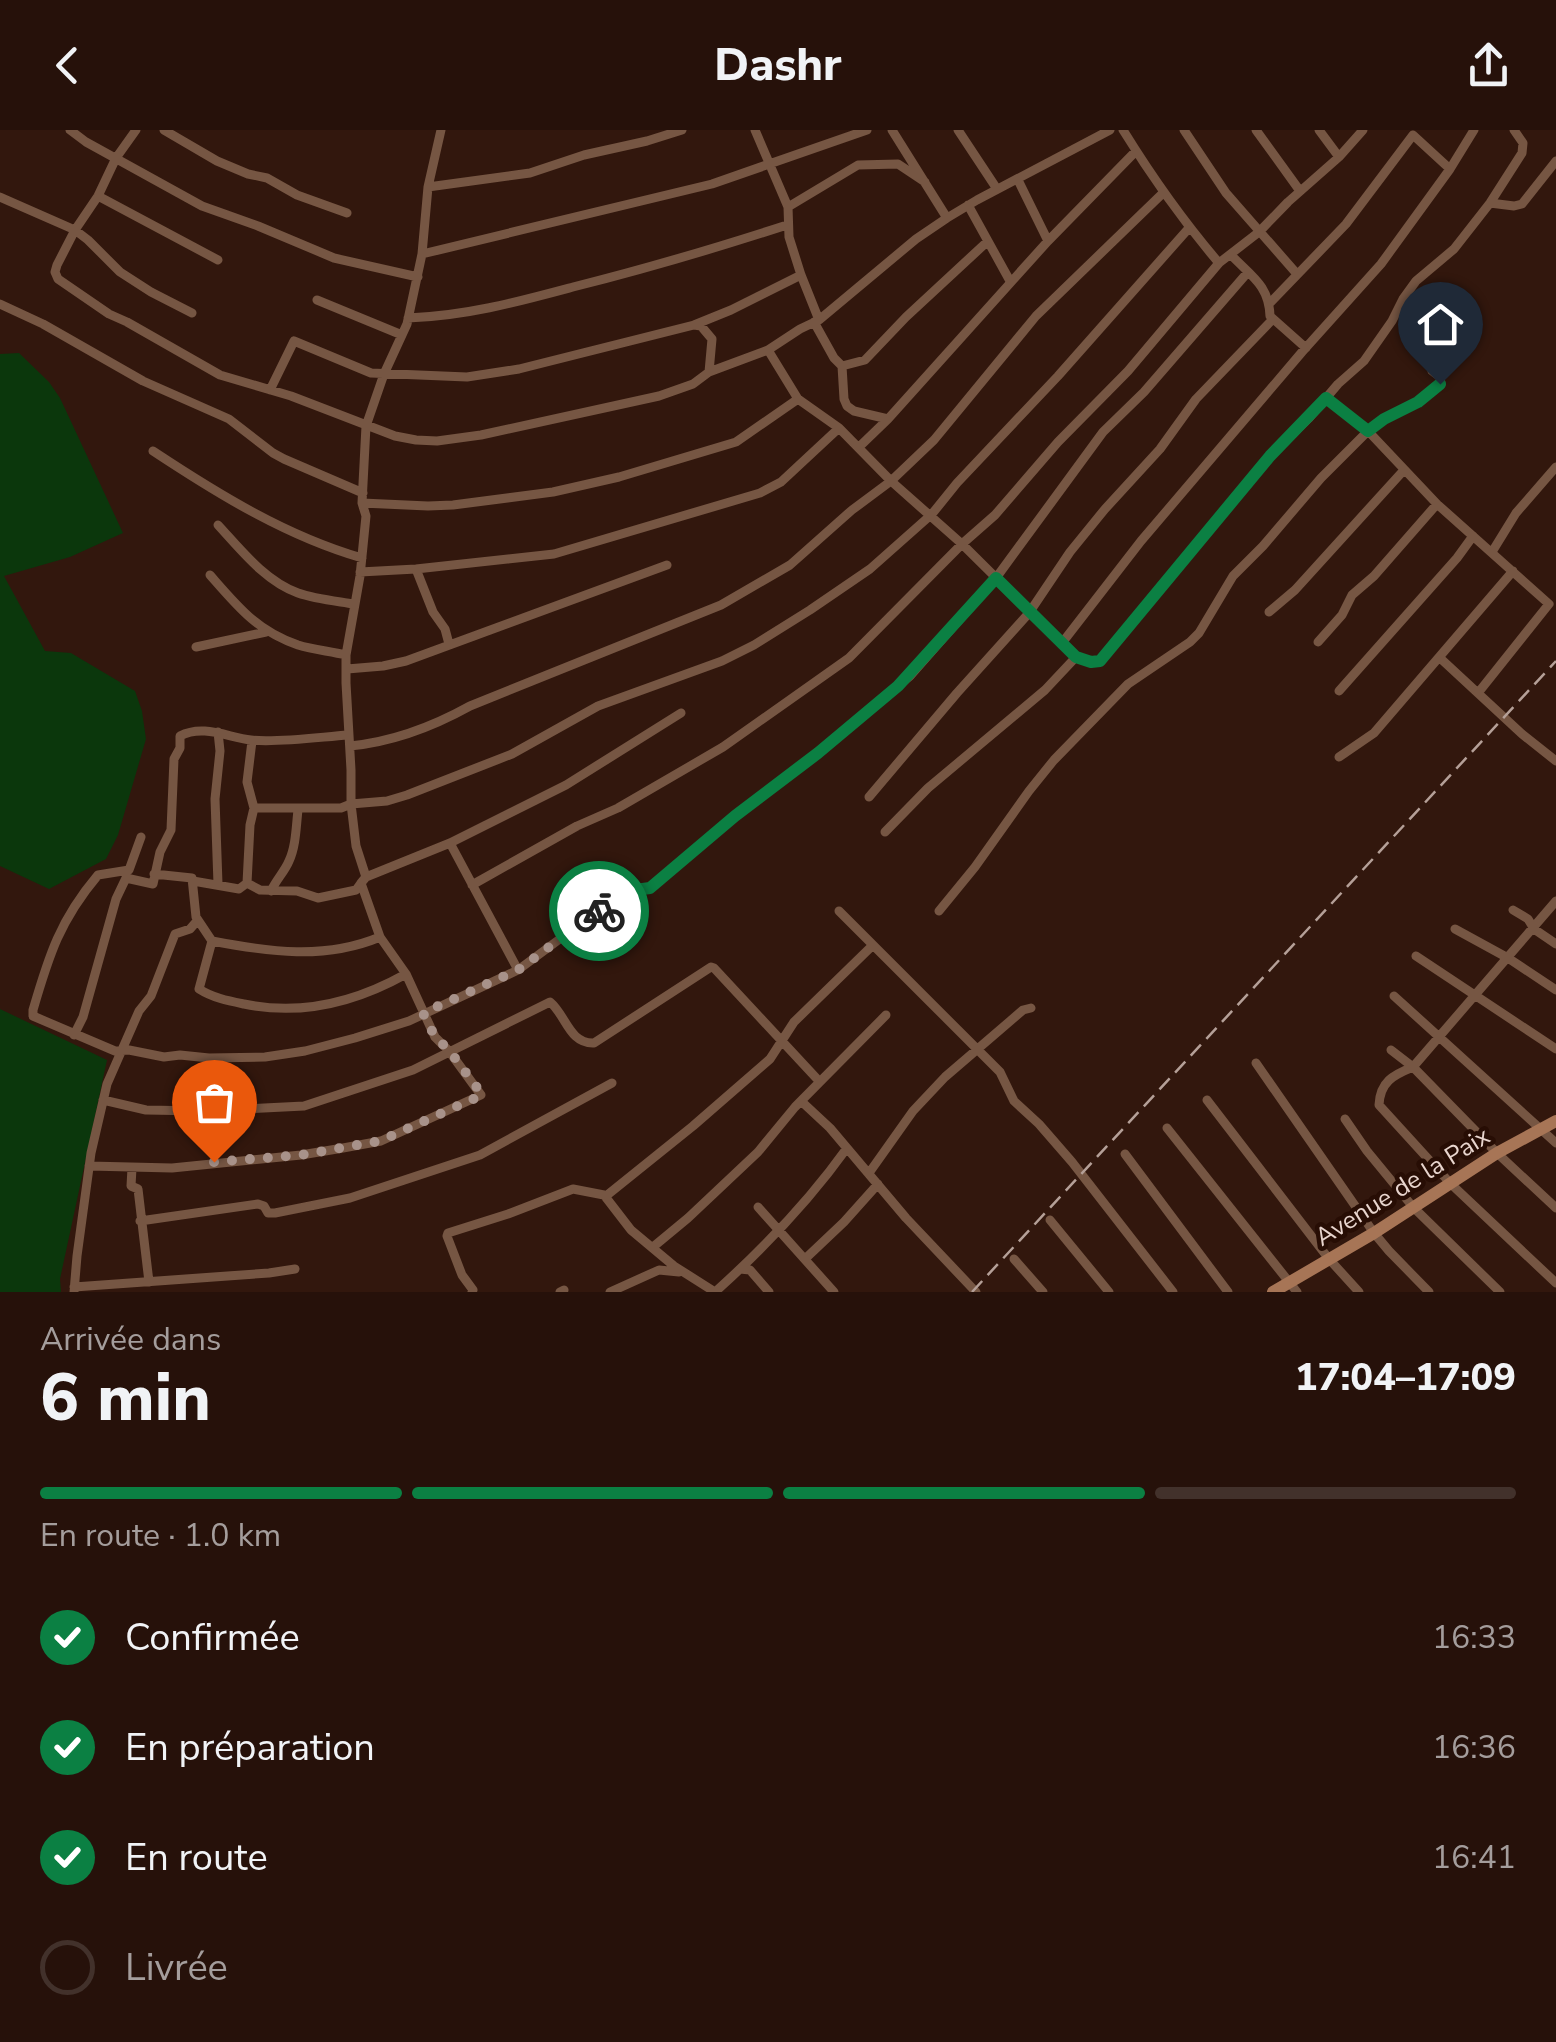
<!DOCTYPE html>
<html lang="fr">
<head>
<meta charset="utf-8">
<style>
	body { margin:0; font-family:"Nunito Sans",sans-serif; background:#321f18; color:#f1f3f6; height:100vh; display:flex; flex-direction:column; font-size:38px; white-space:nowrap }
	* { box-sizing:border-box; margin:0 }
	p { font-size:32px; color:#a49d9c }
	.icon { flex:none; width:55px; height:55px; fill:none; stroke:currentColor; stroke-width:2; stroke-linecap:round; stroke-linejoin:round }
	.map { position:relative; height:1162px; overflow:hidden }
	.details { display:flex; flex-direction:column; background:#26110a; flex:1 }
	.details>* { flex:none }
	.pin { position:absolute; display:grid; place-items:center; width:85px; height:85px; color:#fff; margin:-102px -42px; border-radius:50% 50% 50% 0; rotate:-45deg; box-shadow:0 0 10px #0007 }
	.pin .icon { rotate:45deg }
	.courier { position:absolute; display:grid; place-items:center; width:100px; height:100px; margin:-50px; border:8px solid #0b8043; border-radius:50%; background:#fff; color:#222; box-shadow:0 2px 12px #0007 }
	.summary em { font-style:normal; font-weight:800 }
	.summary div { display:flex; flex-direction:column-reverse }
	.summary { display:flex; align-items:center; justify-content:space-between; height:170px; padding:0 40px }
	h1 { font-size:65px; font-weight:800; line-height:75px }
	.bar { display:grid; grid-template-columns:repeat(4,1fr); gap:15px 10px; align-content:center; height:120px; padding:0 40px }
	.bar i { height:12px; border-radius:8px; background:#42312b }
	.bar .active { background:#0b8043 }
	.bar p { grid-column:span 4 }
	ol { padding:0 40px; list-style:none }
	li { display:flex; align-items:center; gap:30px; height:110px }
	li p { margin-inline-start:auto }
	li .icon { padding:10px; border-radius:50%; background:#0b8043; color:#fff; stroke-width:4 }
	li:last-child { color:#a49d9c }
	li i { width:55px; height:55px; border:5px solid #42312b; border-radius:50% }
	header { display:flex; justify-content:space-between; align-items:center; height:130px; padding:0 40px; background:#26110a; font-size:45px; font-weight:800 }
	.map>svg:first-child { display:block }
	.green { fill:#0b370c }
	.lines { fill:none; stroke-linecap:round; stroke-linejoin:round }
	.street { stroke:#765643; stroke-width:9 }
	.secondary { stroke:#a77556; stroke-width:12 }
	.rail { stroke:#b5a098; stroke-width:2.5; stroke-dasharray:15 8; stroke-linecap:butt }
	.done { stroke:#a8928a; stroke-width:10; stroke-dasharray:0 18 }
	.route { stroke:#0b8043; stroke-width:12 }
	.labels { text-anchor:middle; stroke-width:9; stroke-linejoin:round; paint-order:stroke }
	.street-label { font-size:25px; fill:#e8d5ce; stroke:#270d04 }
</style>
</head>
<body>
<header><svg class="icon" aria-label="back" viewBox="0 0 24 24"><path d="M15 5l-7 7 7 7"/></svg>Dashr<svg class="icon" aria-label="share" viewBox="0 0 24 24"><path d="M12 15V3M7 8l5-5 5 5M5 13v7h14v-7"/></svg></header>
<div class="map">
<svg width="1556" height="1162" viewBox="0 0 1556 1162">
	<rect width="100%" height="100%" fill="#32170d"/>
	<path class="green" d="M19,223l30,29 11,16 63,135 -53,24 -66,19 41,75 26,2 64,38 7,20 4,28 -28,96 -12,24 -57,30 -49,-23v-512z
		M0,879l107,51 -47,219 1,13h-61z"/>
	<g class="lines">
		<path class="street" d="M70,0l16,12 116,64 56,20 76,32 84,19
			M136,0l-20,28 -18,38 -23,34 -18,35 -2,7 3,7 51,35 18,8 93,53 71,21 104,40 21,4 21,1 44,-6 178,-39 34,-12 16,-12 59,-22 32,-21 19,-9 97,-81 31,-21 30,-18 133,-70
			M164,0l53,31 31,13 19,4 30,17 50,18
			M755,0l33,77 1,30 12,38 18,45
			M892,0l55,88
			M958,0l39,59
			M1123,0c29,47 60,91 96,133
			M1184,0l42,63 71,81
			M1256,0l44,61
			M1319,0l20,27
			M1018,50l30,61
			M428,57l102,-14 54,-18 63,-14 35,-11
			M98,66l120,64
			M0,67l75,33 13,10 32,32 31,20 41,21
			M1490,73l24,3 8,-2 34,-43
			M968,75l42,76
			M788,77l70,-42 40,-1 27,18
			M422,124l290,-70 155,-54
			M1231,125c20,21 38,30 39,61l36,32
			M317,170l85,35
			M1270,173l76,-79 67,-89 37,34
			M0,174l43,20 100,57 86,38 44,34 11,6 79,34
			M408,188c58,-2 109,-16 165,-31 72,-18 143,-39 214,-62
			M814,192l20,36 8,8 2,33 3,7 7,5 34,8
			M694,195l7,1 11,13 -3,33
			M768,220l30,49 41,29 52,53 71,63 114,113
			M842,236l23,-6 41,-43 82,-76
			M270,260l24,-49 77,32 96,4 52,-8 175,-44 37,-15 70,-35
			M1326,268l42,33 69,73 112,100 -71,89
			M859,317l29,-28 160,-178 88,-90
			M153,321c65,43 133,85 209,107
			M362,373l66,3 25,-1 100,-13 66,-15 117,-35 62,-43
			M218,395c23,25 47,56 80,68 17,6 38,8 56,11
			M1492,422l24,-39 40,-46
			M416,439l17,43 12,17 4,15
			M360,442l56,-3 138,-15 206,-61 21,-11 58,-54
			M210,445c28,32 47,56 88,70 16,5 32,6 48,10
			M1269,482l26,-22 109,-120
			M1318,512l24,-27 10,-20 22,-19 63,-72
			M1062,513l79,-102 161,-189 79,-88 69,-95 24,-39
			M196,517l70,-15
			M1440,528l82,76 34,27
			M347,539l36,-3 23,-5 261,-96
			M1339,561l118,-133 16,-22
			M350,616c41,-4 84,-20 120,-40l251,-101 69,-40 62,-55 39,-29 43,-41 102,-124 127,-123
			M1339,627l35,-24 139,-162
			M869,667l88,-104 72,-80 41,-61 35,-43 55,-60 36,-50 77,-80
			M254,678h87l10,-4 36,-3 20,-6 105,-41 86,-48 124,-45 32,-16 56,-35 60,-41 62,-55 25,-31 101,-107 131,-148
			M885,702l43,-44 117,-98 31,-33 15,5 9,-1 170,-205 39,-38 29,-34 26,-23 28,-40 11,-22 13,-18 38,-32 36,-46 32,-50 1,-10 -9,-13
			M141,707l-12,33 -31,5c-38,45 -49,80 -65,135v6l82,35 14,-1 35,7 16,-2 29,3 56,-1 40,-6 50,-13 54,-17 109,-51 62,-46 55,-35 15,-1 85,-72 83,-63 92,-77 86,-98 107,-146 41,-40 104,-120
			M450,713l68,127
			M154,744l38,4 4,39 16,24c57,11 113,19 168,-4
			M366,747l84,-34 116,-58 115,-72
			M193,751l46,8 8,-6 13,7 37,1 21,7 38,-8 5,-7
			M247,753l3,-58 4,-17 -7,-26 5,-41
			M218,754l-3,-85 5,-48 -2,-19
			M472,755l105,-59 41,-18 105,-61 126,-89 113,-114 33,-29 63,-73 70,-71 91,-108 40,-31 29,-30 51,-45 24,-27
			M271,761c5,-11 14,-20 18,-30 7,-15 7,-34 9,-51
			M1556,771l-143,166c-20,8 -33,15 -34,38l72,79 105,99
			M1513,780l15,9 6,10 22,15
			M839,781l161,161 14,29 25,23 33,38 101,130
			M939,781l36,-44 54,-76 25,-31 74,-76 62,-42 9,-9 34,-57 30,-30 58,-68 47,-47 16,-12 34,-17 23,-18 -1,-7 -8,-6
			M1455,799l53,29 48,32
			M212,811l-13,48c14,9 30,12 45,15 57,12 112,-2 162,-30
			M1416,826l140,93
			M1394,866l162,147
			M74,905l9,-18 33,-118 10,-21 27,6 7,-32 11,-22 3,-71 6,-11v-12c23,-12 47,1 71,4 26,3 69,-3 97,-5
			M1391,920l22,17 84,86 59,55
			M1256,933l118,170 15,18 40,41
			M103,970l43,10 57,1 101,-5 109,-36 137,-68c16,13 19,42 44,41l117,-76 3,1 105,113
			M1207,970l122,159 30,33
			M801,971l29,27 76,90 70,74
			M1345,989l22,32 46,56 87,85
			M1167,998l130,164
			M1125,1024l103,138
			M89,1036l83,2 129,-13 42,-7 38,-7 100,-46 -32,-44 -14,-14 -29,-63 -26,-37 -18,-51 -1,-3 5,-6 -10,-31 -5,-42v-34l-5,-87v-28l14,-79 6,-60 -4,-13 4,-77 18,-52 23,-50 15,-70 6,-67 13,-57
			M132,1038l-1,18 7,3 11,93
			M869,1043l44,-62 32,-34 78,-67 8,-2
			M606,1066l87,-70 77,-67 24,-37 78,-76
			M758,1077l76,85
			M1050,1090l59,72
			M140,1091l118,-17 6,2 4,7h7l75,-15 130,-43 132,-72
			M653,1117l35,-29 70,-66 37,-45 91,-92
			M806,1128l38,-36 34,-38
			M1014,1129l29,33
			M740,1139l10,1 19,22
			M74,1157l195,-14 26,-4
			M74,1162l3,-36 14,-103 16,-69 32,-73 12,-15 24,-62 15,-5 7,-8
			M472,1162l1,-2 -11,-15 -15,-39 1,-3 60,-19 65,-25 31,6 27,35 43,36 41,26
			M560,1162l4,-2
			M610,1162l49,-22 20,2
			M715,1162c48,-43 94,-91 132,-144"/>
		<path class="secondary" d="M1273,1162l101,-59 123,-80 59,-32"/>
		<path class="rail" d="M972,1162l584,-631"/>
	</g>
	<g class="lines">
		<path class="done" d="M214,1032l87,-7 79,-14 100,-45 1,-3 -32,-43 -14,-13 -12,-24 95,-43 62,-46 19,-13"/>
		<path class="route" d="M599,781l36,-21 15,-2 85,-72 83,-63 80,-67 98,-108 80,79 15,5 9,-1 170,-205 56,-58 42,33 16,-12 34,-17 22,-18"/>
	</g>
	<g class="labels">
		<g class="street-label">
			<text transform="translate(1402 1056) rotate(-32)" y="9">Avenue de la Paix</text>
		</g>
	</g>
</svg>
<div class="pin" style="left:214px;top:1032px;background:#ea580c"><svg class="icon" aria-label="bag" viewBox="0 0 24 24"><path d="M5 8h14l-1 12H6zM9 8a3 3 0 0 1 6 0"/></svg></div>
<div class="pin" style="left:1440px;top:254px;background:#1f2937"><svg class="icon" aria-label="home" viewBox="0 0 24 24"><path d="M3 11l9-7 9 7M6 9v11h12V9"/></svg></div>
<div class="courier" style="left:599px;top:781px"><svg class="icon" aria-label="bike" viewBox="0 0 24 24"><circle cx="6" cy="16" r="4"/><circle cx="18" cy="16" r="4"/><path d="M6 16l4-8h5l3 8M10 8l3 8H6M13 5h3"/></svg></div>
</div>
<section class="details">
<div class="summary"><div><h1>6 min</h1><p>Arrivée dans</p></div><em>17:04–17:09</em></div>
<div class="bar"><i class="active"></i><i class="active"></i><i class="active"></i><i></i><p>En route · 1.0 km</p></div>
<ol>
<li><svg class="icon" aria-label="check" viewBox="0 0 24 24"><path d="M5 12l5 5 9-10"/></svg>Confirmée<p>16:33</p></li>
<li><svg class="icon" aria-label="check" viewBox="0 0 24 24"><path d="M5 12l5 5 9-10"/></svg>En préparation<p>16:36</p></li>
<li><svg class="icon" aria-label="check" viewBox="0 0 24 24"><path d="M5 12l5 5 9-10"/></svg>En route<p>16:41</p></li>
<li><i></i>Livrée</li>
</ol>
</section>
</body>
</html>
